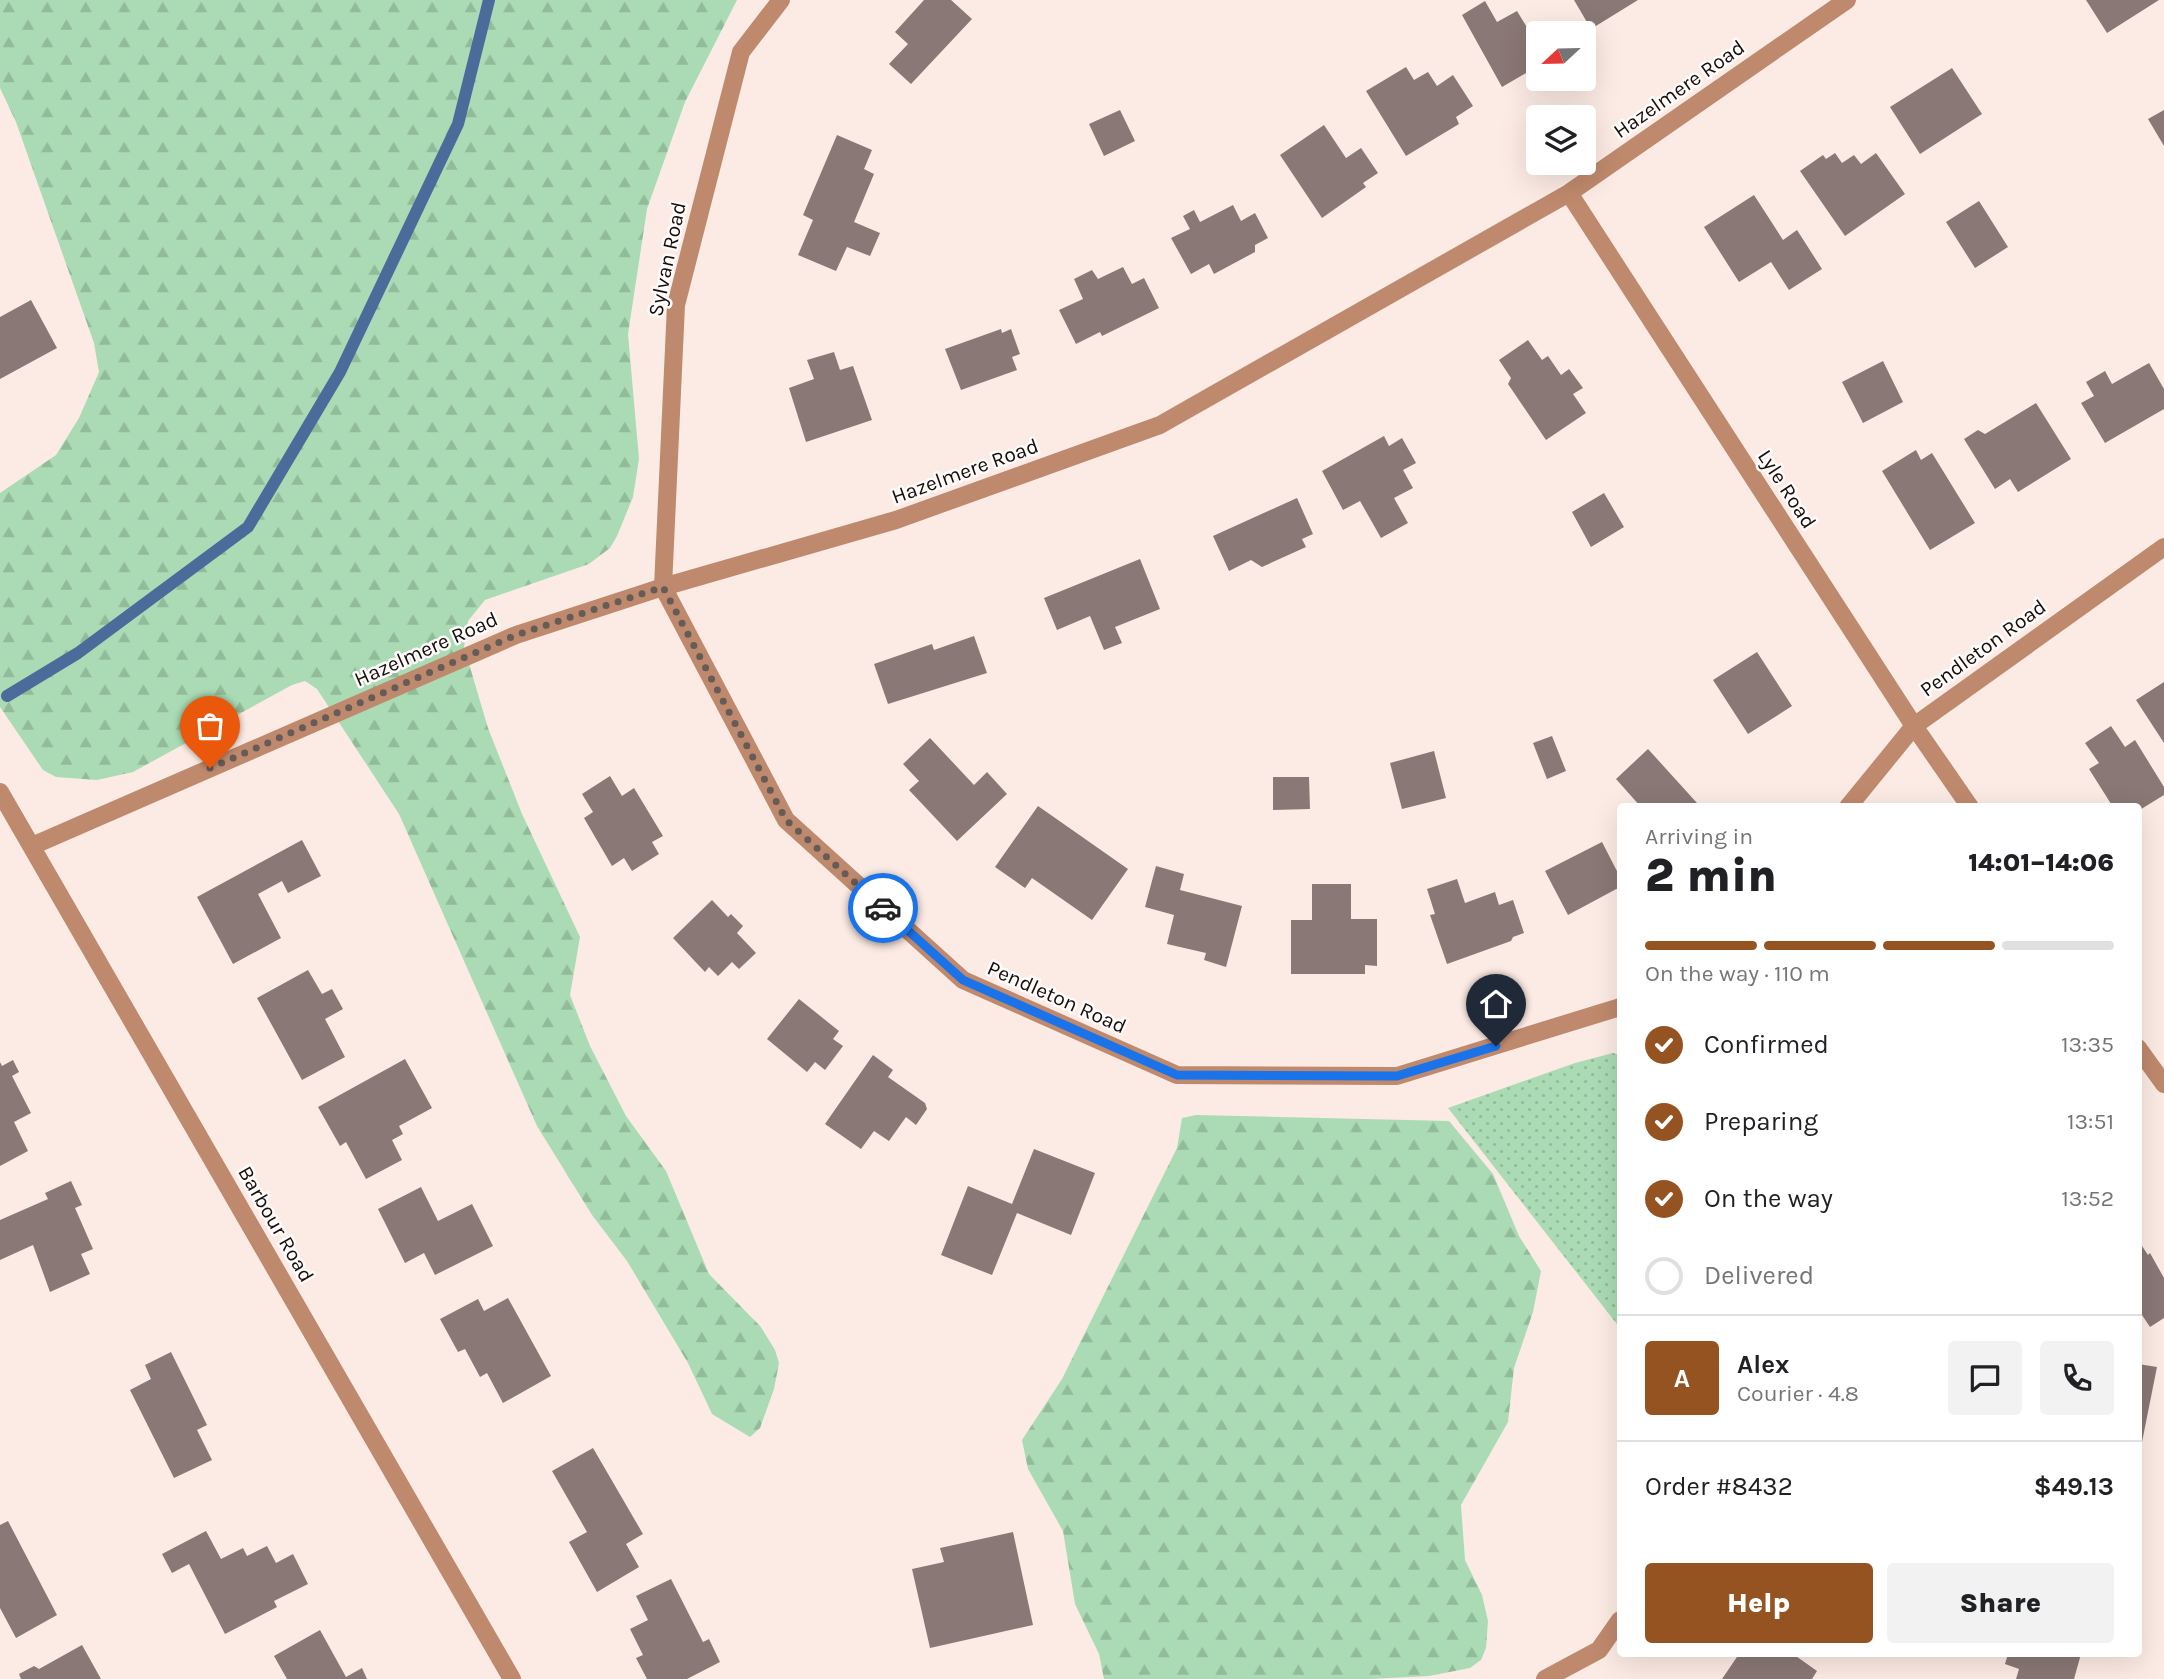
<!DOCTYPE html>
<html lang="en">
<head>
<meta charset="utf-8">
<style>
	body { margin:0; font-family:Karla,sans-serif; background:#f2f2f2; color:#202124; height:100vh; display:flex; flex-direction:column; font-size:26px; white-space:nowrap }
	* { box-sizing:border-box; margin:0 }
	p { font-size:23px; color:#757577 }
	.icon { flex:none; width:38px; height:38px; fill:none; stroke:currentColor; stroke-width:2; stroke-linecap:round; stroke-linejoin:round }
	.map { position:relative; flex:1; overflow:hidden }
	.drawer { position:absolute; left:1617px; top:803px; width:525px; height:854px; display:flex; flex-direction:column; background:#fff; border-radius:7px; box-shadow:0 7px 28px #0002 }
	.drawer>* { flex:none }
	.needle { width:46px; rotate:248deg }
	.buttons { position:absolute; left:1526px; top:21px; display:grid; gap:14px }
	.buttons a { display:grid; place-items:center; width:70px; height:70px; border-radius:7px; background:#fff; box-shadow:0 7px 28px #0002; font-size:35px }
	.pin { position:absolute; display:grid; place-items:center; width:60px; height:60px; color:#fff; margin:-72px -30px; border-radius:50% 50% 50% 0; rotate:-45deg; box-shadow:0 0 7px #0007 }
	.pin .icon { rotate:45deg }
	.courier { position:absolute; display:grid; place-items:center; width:70px; height:70px; margin:-35px; border:5px solid #1a73e8; border-radius:50%; background:#fff; color:#222; box-shadow:0 2px 9px #0007 }
	.head em { font-style:normal; font-weight:800 }
	.head div { display:flex; flex-direction:column-reverse }
	.head { display:flex; align-items:center; justify-content:space-between; height:119px; padding:0 28px }
	h1 { font-size:46px; font-weight:800; line-height:52px }
	.bar { display:grid; grid-template-columns:repeat(4,1fr); gap:10px 7px; align-content:center; height:84px; padding:0 28px }
	.bar i { height:9px; border-radius:5px; background:#e0e0e0 }
	.bar .on { background:#965322 }
	.bar p { grid-column:span 4 }
	.line { display:flex; align-items:center; gap:18px; padding:0 28px; border-top:2px solid #e0e0e0 }
	.line div { flex:1 }
	.round { display:grid; place-items:center; flex:none; width:74px; height:74px; border-radius:7px; background:#f2f2f2 }
	ol { padding:0 28px; list-style:none }
	li { display:flex; align-items:center; gap:21px; height:77px }
	li p { margin-inline-start:auto }
	li .icon { padding:7px; border-radius:50%; background:#965322; color:#fff; stroke-width:4 }
	li:last-child { color:#757577 }
	li i { width:38px; height:38px; border:4px solid #e0e0e0; border-radius:50% }
	.button { display:flex; gap:14px; margin-top:auto; padding:14px 28px }
	.button a { flex:1; height:80px; border-radius:7px; background:#965322; color:#fff; font-size:28px; font-weight:800; line-height:80px; text-align:center }
	.button a+a { background:#f2f2f2; color:#202124 }
	.map>svg:first-child { display:block }
	.forest { fill:url(#forest-firs) }
	.park { fill:url(#park-dots) }
	.lines { fill:none; stroke-linecap:round; stroke-linejoin:round }
	.stream { stroke:#4b6c9a; stroke-width:12 }
	.building { fill:#897875 }
	.minor { stroke:#bf896d; stroke-width:18 }
	.done { stroke:#655b57; stroke-width:7; stroke-dasharray:0 12.6 }
	.route { stroke:#1a73e8; stroke-width:9 }
	.labels { text-anchor:middle; stroke-width:5; stroke-linejoin:round; paint-order:stroke }
	.street-label { font-size:21px; fill:#130d0b; stroke:#fffbfa }
</style>
</head>
<body>
<div class="map">
<svg width="2164" height="1679" viewBox="0 0 2164 1679">
	<defs>
		<pattern id="forest-firs" width="22" height="20" patternUnits="userSpaceOnUse" patternTransform="scale(1.75)"><rect width="22" height="20" fill="#aadbb4"/><path d="M5 1l3.5 6h-7zM16 11l3.5 6h-7z" fill="#91bb99"/></pattern>
		<pattern id="park-dots" width="8" height="8" patternUnits="userSpaceOnUse" patternTransform="scale(1.75)"><rect width="8" height="8" fill="#aadbb4"/><path d="M2 2h.1M6 6h.1" fill="none" stroke="#91bb99" stroke-width="1.8" stroke-linecap="round"/></pattern>
	</defs>
	<rect width="100%" height="100%" fill="#fcebe4"/>
	<path class="forest" d="M0,0h737l-52,102 -38,107 -19,125 11,125 -6,38 -16,39 -7,12 -21,16 -104,36 -17,21 -4,26 24,81 34,86 58,123 -10,58 20,51 36,70 40,55 43,103 52,53 14,23 4,13 -5,26 -14,39 -10,9 -38,-23 -24,-51 -61,-102 -35,-46 -55,-89 -138,-312 -82,-125 -12,-8 -13,4 -159,87 -36,8 -41,-3 -13,-7 -43,-63v-214l56,-38 23,-37 20,-46 -5,-29 -78,-221 -16,-34z
		M1196,1115l253,6 44,53 26,62 22,35 -8,41 -19,56 -6,54 -47,83 4,55 17,35 6,26 -2,27 -5,12 -11,8 -41,8 -59,3h-266l-5,-25 -24,-50 -12,-73 -35,-62 -6,-29 40,-61 115,-231 5,-30z"/>
	<path class="park" d="M1613,1053l7,2v273l-172,-220 127,-45z"/>
	<g class="lines">
		<path class="stream" d="M7,696l71,-43 170,-126 92,-155 118,-248 31,-124"/>
	</g>
	<path class="building" d="M924,0h27l21,19 -61,65 -22,-20 19,-20 -13,-12z
		M1574,0h64l-47,29z
		M2086,0h73l-52,33z
		M1485,1l12,21 20,-11 11,18 14,-8 7,12h-11v33l-36,21 -40,-72z
		M1406,67l8,13 14,-8 9,14 16,-11 20,31 -17,11 3,7 -53,32 -40,-65z
		M1952,68l30,46 -62,40 -30,-47z
		M1120,110l15,31 -31,15 -15,-32z
		M2164,110v36l-16,-27z
		M1324,125l22,33 15,-10 17,25 -15,10 3,4 -44,31 -42,-63z
		M837,135l35,15 -8,19 10,5 -20,48 26,11 -10,23 -23,-9 -11,24 -38,-16 15,-35 -10,-5z
		M1835,153l7,10 12,-8 7,9 15,-11 29,41 -60,42 -45,-65 23,-16 3,4z
		M1754,195l29,45 14,-10 25,39 -33,21 -18,-28 -32,20 -35,-55z
		M1979,201l29,46 -33,21 -29,-46z
		M1233,205l8,16 14,-8 13,25 -13,7v7l-41,22 -5,-10 -18,10 -20,-36 19,-9 -7,-13 11,-6 6,12z
		M1123,267l9,17 12,-6 15,30 -57,28 -2,-4 -24,12 -17,-34 24,-11 -9,-20 18,-9 6,9z
		M31,300l26,48 -57,31v-62z
		M1001,329l1,4 9,-4 9,25 -8,3 5,13 -56,20 -16,-41z
		M1528,340l14,20 6,-4 13,19 8,-6 14,19 -10,6 13,19 -40,27 -38,-56 3,-6 -12,-18z
		M834,352l6,18 13,-4 19,54 -66,22 -17,-54 25,-9 -7,-19z
		M1883,361l20,41 -40,21 -21,-41z
		M2149,363l15,26v20l-59,34 -24,-40 13,-7 -8,-14 19,-11 7,13z
		M2036,403l35,56 -53,33 -8,-13 -15,10 -31,-50 14,-9 7,4z
		M1384,436l5,10 13,-8 14,25 -13,7 10,18 -19,10 14,25 -27,15 -21,-37 -17,9 -21,-39z
		M1916,450l5,10 11,-7 43,70 -45,27 -48,-79z
		M1604,493l20,34 -33,20 -19,-35z
		M1297,498l16,36 -11,5 4,8 -44,20 -11,-7 -22,11 -16,-35z
		M1140,559l20,50 -45,18 7,16 -18,7 -14,-34 -33,14 -13,-32z
		M974,636l13,37 -99,31 -14,-40 58,-20 2,6z
		M1757,652l35,54 -44,28 -35,-54z
		M2164,682v61l-28,-43z
		M2111,726l14,21 10,-7 29,47v8l-26,16v-4h-25l-24,-38 10,-6 -14,-20z
		M1552,736l14,35 -19,8 -14,-36z
		M930,738l44,47 13,-13 20,22 -50,47 -48,-51 10,-9 -16,-17z
		M1648,749l49,54 -4,4h-52l-25,-28z
		M1434,751l12,47 -44,11 -12,-46z
		M610,776l12,20 12,-8 29,48 -11,6 7,12 -27,17 -8,-13 -12,8 -28,-48 9,-6 -11,-18z
		M1273,777h36l1,32 -37,1z
		M1038,806l90,63 -36,51 -60,-42 -7,10 -30,-21z
		M302,840l19,36 -33,17 -6,-12 -24,13 23,44 -48,26 -36,-67z
		M1602,842l18,35v10l-52,28 -23,-44z
		M1156,866l28,8 -4,16 62,16 -16,61 -22,-7 2,-7 -39,-9 7,-29 -29,-8z
		M1457,879l8,24 30,-11 4,13 14,-5 11,33 -11,4 -2,4 -64,23 -17,-49 5,-1 -8,-25z
		M1312,884h39v35h26v47l-12,-1v9h-74v-54h21z
		M712,900l16,17 3,-3 12,12 -6,7 19,20 -17,16 -7,-7 -14,14 -9,-9 -4,5 -32,-34z
		M308,970l14,24 10,-5 11,20 -18,10 20,38 -43,23 -45,-82z
		M799,999l40,32 -6,8 10,7 -18,24 -10,-8 -8,10 -40,-33z
		M873,1055l20,15 -5,7 37,26 2,6 -11,16 -10,-8 -17,24 -15,-10 -13,18 -36,-25z
		M405,1059l27,49 -33,18 4,8 -11,6 10,20 -36,19 -20,-37 -6,4 -22,-39z
		M13,1060l6,12 -7,4 19,37 -17,9 14,29 -28,15v-104l2,4z
		M1034,1149l61,24 -24,62 -54,-22 -25,62 -51,-20 27,-69 44,18z
		M71,1181l11,24 -7,3 18,41 -12,5 9,20 -40,18 -17,-47 -33,15v-40l48,-21 -3,-6z
		M421,1187l17,34 34,-17 21,42 -58,29 -11,-22 -19,10 -27,-54z
		M2138,1240l10,15 2,-2 14,25v40l-14,9 -8,-12 -4,3z
		M508,1298l43,78 -48,27 -16,-30 -7,4 -15,-28 -7,3 -18,-33 38,-20 6,12z
		M171,1352l36,73 -10,5 15,30 -38,18 -44,-88 21,-11 -6,-14z
		M2138,1364l19,3 -15,75 -4,-1z
		M593,1448l50,86 -17,10 13,23 -42,25 -28,-50 18,-10 -35,-61z
		M8,1521l49,94 -41,23 -16,-30v-83z
		M206,1531l15,28 22,-11 4,8 20,-10 9,17 17,-9 15,30 -34,17 3,6 -52,27 -36,-70 -17,9 -10,-19z
		M1013,1532l20,93 -103,23 -18,-79 32,-7 -4,-14z
		M671,1579l32,63 6,-3 11,23 -33,17h-40l-11,-21 7,-3 -13,-26 18,-9 -12,-24z
		M320,1630l26,47 16,-9 5,11h-80l-13,-23z
		M82,1645l19,34h-80l-2,-5 15,-8 5,3z
		M1739,1654h54l24,17 -5,8h-90z
		M2008,1654h73l-7,25h-58l3,-10 -14,-5z"/>
	<g class="lines">
		<path class="minor" d="M781,0l-40,52 -65,253 -13,282 123,233 177,160 214,95 220,1 223,-69
			M1569,193l345,533 56,81
			M0,792l512,887
			M1848,807l66,-81 250,-179
			M32,846l484,-211 147,-48 233,-67 264,-95 409,-232 278,-193
			M2138,1048l26,36
			M1545,1679l54,-29 21,-30"/>
	</g>
	<g class="lines">
		<path class="done" d="M210,768l306,-133 147,-48 123,233 97,88"/>
		<path class="route" d="M883,908l80,72 214,95 220,1 99,-30"/>
	</g>
	<g class="labels">
		<g class="street-label">
			<text transform="translate(1679 89) rotate(-35)" y="7">Hazelmere Road</text>
			<text transform="translate(667 259) rotate(-78)" y="7">Sylvan Road</text>
			<text transform="translate(965 471) rotate(-20)" y="7">Hazelmere Road</text>
			<text transform="translate(1787 489) rotate(57)" y="7">Lyle Road</text>
			<text transform="translate(1983 648) rotate(-36)" y="7">Pendleton Road</text>
			<text transform="translate(426 649) rotate(-24)" y="7">Hazelmere Road</text>
			<text transform="translate(1057 997) rotate(24)" y="7">Pendleton Road</text>
			<text transform="translate(276 1224) rotate(60)" y="7">Barbour Road</text>
		</g>
	</g>
</svg>
<div class="buttons">
<a><svg class="needle" viewBox="-14 -14 28 28"><path d="M0-13l5 13h-10z" fill="#e53935"/><path d="M0 13l5-13h-10z" fill="#757577"/></svg></a>
<a><svg class="icon" aria-label="layers" viewBox="0 0 24 24"><path d="M12 4l9 5-9 5-9-5zM3 14l9 5 9-5"/></svg></a>
</div>
<div class="pin" style="left:210px;top:768px;background:#ea580c"><svg class="icon" aria-label="bag" viewBox="0 0 24 24"><path d="M5 8h14l-1 12H6zM9 8a3 3 0 0 1 6 0"/></svg></div>
<div class="pin" style="left:1496px;top:1046px;background:#1f2937"><svg class="icon" aria-label="home" viewBox="0 0 24 24"><path d="M3 11l9-7 9 7M6 9v11h12V9"/></svg></div>
<div class="courier" style="left:883px;top:908px"><svg class="icon" aria-label="car" viewBox="0 0 24 24"><path d="M5 17H2v-5l4-1 3-4h7l3 4 3 1v5h-3M9 17h6M6 11h13"/><circle cx="7" cy="17" r="2"/><circle cx="17" cy="17" r="2"/></svg></div>
<section class="drawer">
<div class="head"><div><h1>2 min</h1><p>Arriving in</p></div><em>14:01–14:06</em></div>
<div class="bar"><i class="on"></i><i class="on"></i><i class="on"></i><i></i><p>On the way · 110 m</p></div>
<ol>
<li><svg class="icon" aria-label="check" viewBox="0 0 24 24"><path d="M5 12l5 5 9-10"/></svg>Confirmed<p>13:35</p></li>
<li><svg class="icon" aria-label="check" viewBox="0 0 24 24"><path d="M5 12l5 5 9-10"/></svg>Preparing<p>13:51</p></li>
<li><svg class="icon" aria-label="check" viewBox="0 0 24 24"><path d="M5 12l5 5 9-10"/></svg>On the way<p>13:52</p></li>
<li><i></i>Delivered</li>
</ol>
<div class="line" style="height:126px"><b class="round" style="background:#965322;color:#fff">A</b><div><b>Alex</b><p>Courier · 4.8</p></div><a class="round"><svg class="icon" aria-label="chat" viewBox="0 0 24 24"><path d="M4 5h16v11H9l-5 4z"/></svg></a><a class="round"><svg class="icon" aria-label="phone" viewBox="0 0 24 24"><path d="M5 4h4l2 5-3 2q2 4 5 5l2-3 5 2v4C11 20 4 13 5 4z"/></svg></a></div>
<div class="line" style="height:91px"><div>Order #8432</div><b>$49.13</b></div>
<div class="button"><a>Help</a><a>Share</a></div>
</section>
</div>
</body>
</html>
